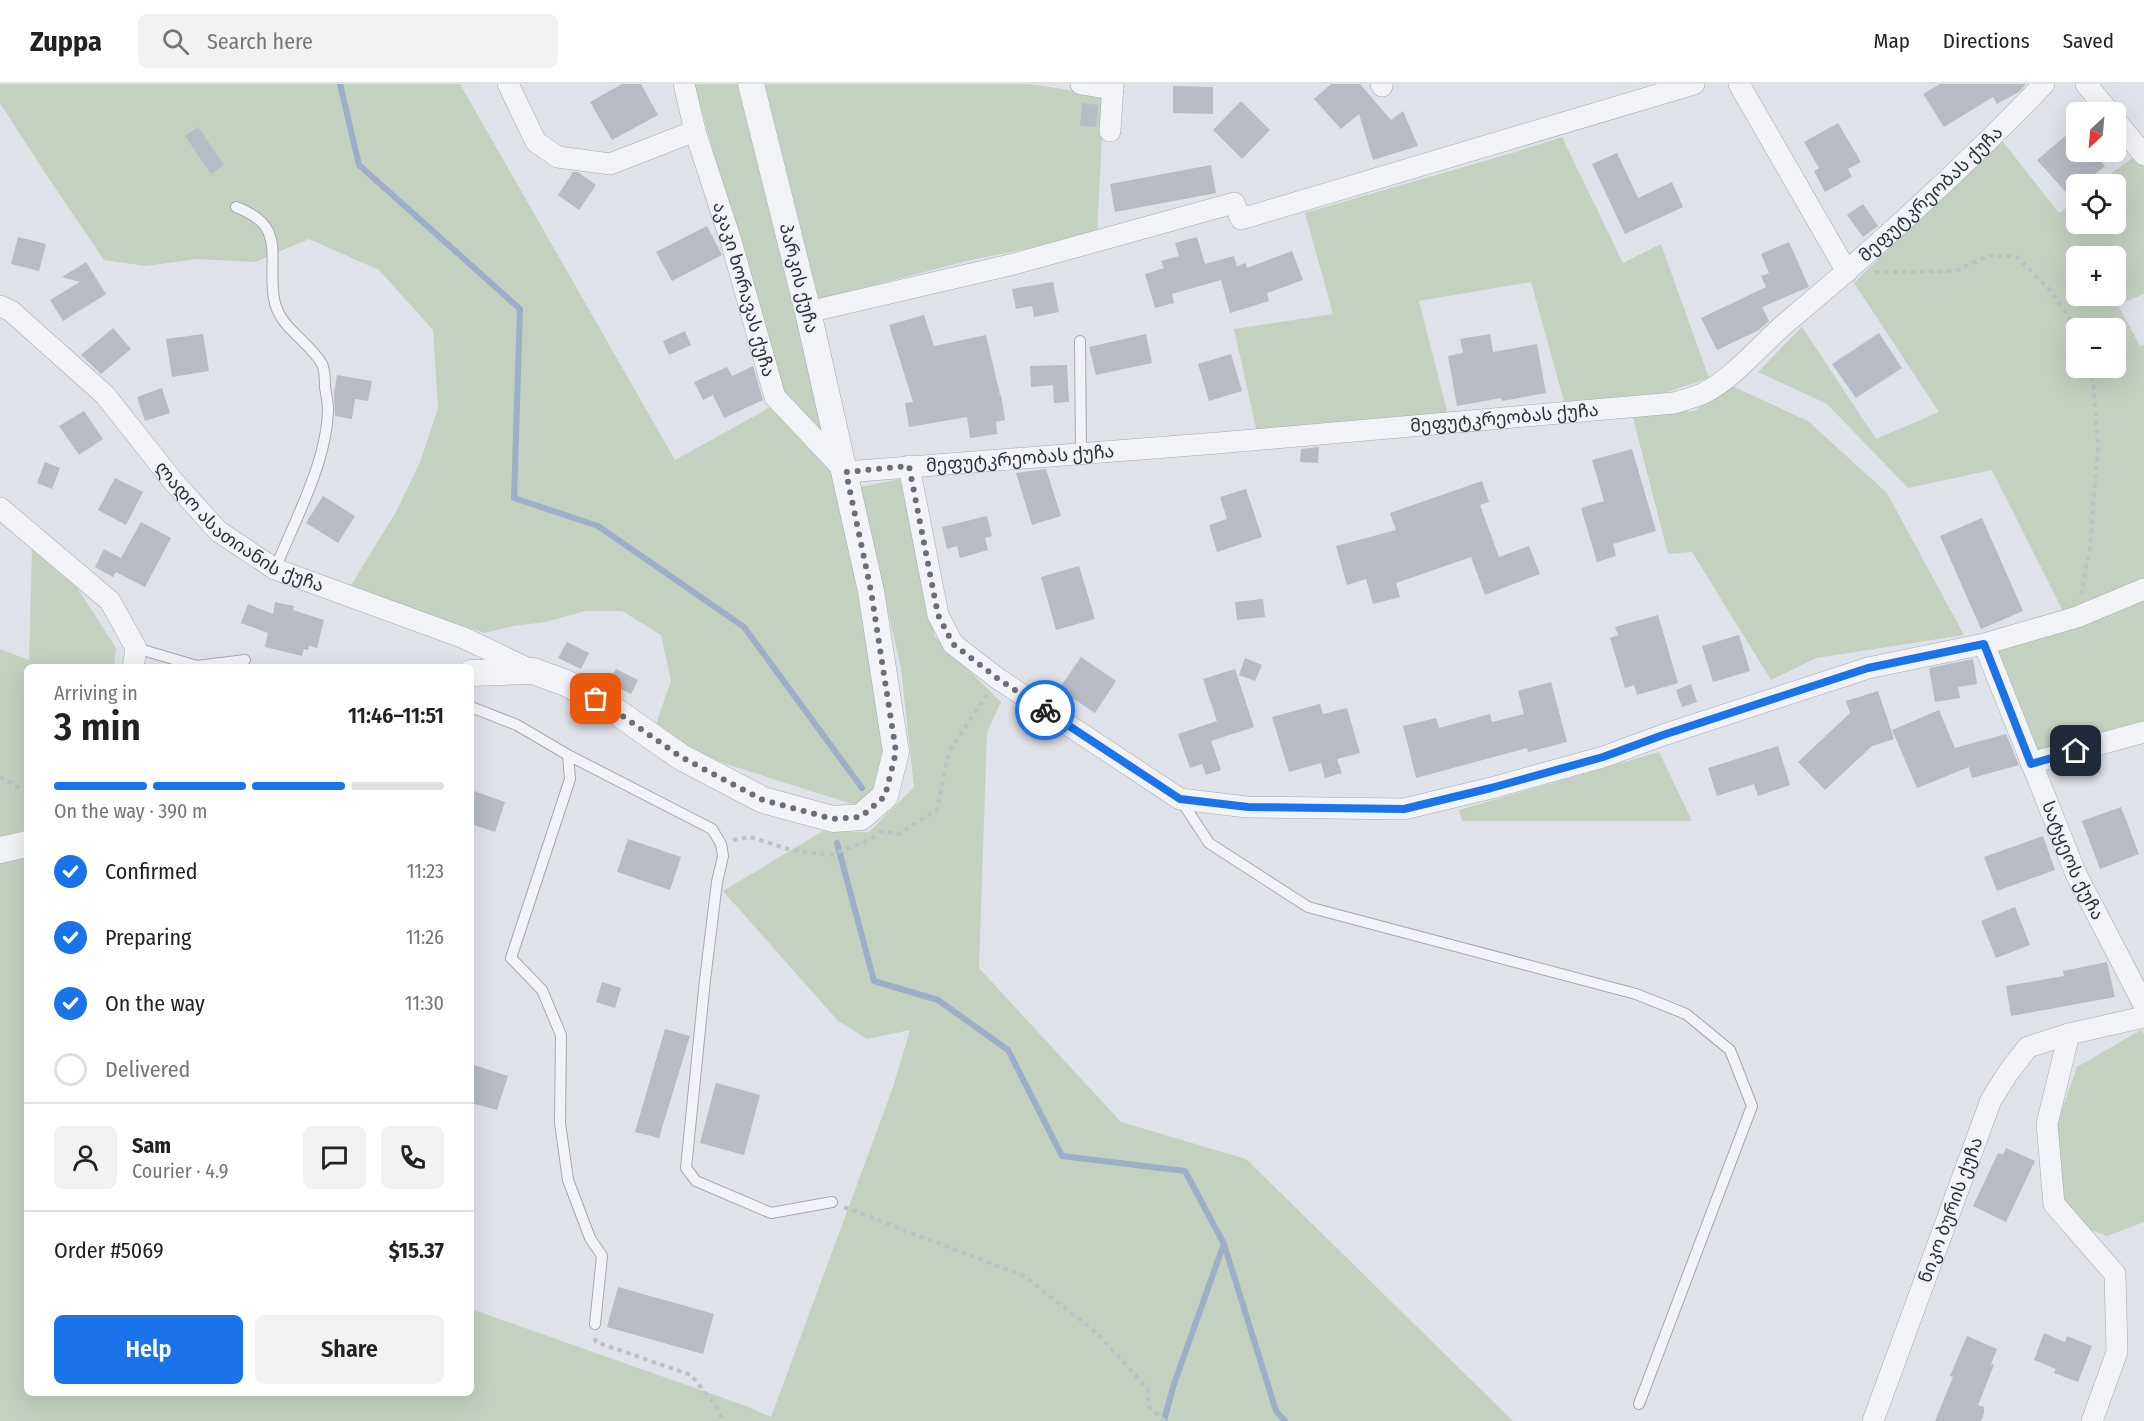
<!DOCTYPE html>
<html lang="en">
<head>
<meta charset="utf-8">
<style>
	body { margin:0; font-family:"Fira Sans Condensed","Noto Sans Georgian",sans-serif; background:#f2f2f2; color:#222; height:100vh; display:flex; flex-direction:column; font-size:22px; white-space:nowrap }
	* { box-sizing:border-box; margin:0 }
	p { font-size:20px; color:#767676 }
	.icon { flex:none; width:33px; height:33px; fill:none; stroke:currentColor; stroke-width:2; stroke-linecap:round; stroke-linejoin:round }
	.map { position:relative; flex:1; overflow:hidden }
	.drawer { position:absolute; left:24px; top:580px; width:450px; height:732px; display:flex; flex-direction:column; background:#fff; border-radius:9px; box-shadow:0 6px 24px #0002 }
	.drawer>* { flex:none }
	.needle { width:39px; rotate:206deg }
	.fabs { position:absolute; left:2066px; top:18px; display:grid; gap:12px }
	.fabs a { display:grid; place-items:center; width:60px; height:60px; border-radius:9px; background:#fff; box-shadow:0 6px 24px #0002; font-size:30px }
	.pin { position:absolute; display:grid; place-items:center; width:51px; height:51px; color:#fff; margin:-26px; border-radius:12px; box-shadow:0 3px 9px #0006 }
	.courier { position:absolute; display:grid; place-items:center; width:60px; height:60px; margin:-30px; border:4px solid #1a73e8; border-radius:50%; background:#fff; color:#222; box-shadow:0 2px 8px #0007 }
	.summary em { font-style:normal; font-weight:600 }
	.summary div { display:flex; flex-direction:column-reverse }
	.summary { display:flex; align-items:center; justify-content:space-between; height:102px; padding:0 30px }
	h1 { font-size:39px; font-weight:600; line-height:45px }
	.bar { display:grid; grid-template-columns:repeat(4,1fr); gap:9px 6px; align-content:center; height:72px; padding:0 30px }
	.bar i { height:8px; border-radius:4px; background:#e0e0e0 }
	.bar .on { background:#1a73e8 }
	.bar p { grid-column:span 4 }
	.line { display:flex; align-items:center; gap:15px; padding:0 30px; border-top:2px solid #e0e0e0 }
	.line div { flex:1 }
	.round { display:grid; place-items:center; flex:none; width:63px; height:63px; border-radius:9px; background:#f2f2f2 }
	ol { padding:0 30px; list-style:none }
	li { display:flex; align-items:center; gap:18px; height:66px }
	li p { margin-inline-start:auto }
	li .icon { padding:6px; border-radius:50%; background:#1a73e8; color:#fff; stroke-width:4 }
	li:last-child { color:#767676 }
	li i { width:33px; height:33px; border:3px solid #e0e0e0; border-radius:50% }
	.action { display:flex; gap:12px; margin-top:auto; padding:12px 30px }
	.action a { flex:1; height:69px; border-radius:9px; background:#1a73e8; color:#fff; font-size:24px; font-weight:600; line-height:69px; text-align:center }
	.action a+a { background:#f2f2f2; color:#222 }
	header { display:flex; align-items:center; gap:36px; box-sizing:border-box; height:84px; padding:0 30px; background:#fff; border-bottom:2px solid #e0e0e0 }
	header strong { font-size:28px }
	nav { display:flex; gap:33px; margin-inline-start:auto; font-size:21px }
	.search { width:420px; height:54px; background:#f2f2f2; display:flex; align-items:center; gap:15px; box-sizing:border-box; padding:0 21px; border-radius:9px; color:#767676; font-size:22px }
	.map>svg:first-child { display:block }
	.green { fill:#c4d1c1; fill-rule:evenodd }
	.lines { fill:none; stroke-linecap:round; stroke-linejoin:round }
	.stream { stroke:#9cafc6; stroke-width:6 }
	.building { fill:#b7bbc4 }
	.service-casing { stroke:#a5a9b2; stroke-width:12 }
	.minor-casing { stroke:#a5a9b2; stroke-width:22 }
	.tertiary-casing { stroke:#a5a9b2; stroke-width:27 }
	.path { stroke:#bdc0c6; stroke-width:4; stroke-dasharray:4.5 4.5; stroke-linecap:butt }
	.service { stroke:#f1f3f6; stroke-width:10 }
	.minor { stroke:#f1f3f6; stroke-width:21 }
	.tertiary { stroke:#f1f3f6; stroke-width:26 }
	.done { stroke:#696e7a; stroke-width:6; stroke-dasharray:0 10.8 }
	.route { stroke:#1a73e8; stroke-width:8 }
	.labels { text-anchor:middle; stroke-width:4.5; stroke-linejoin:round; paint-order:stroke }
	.street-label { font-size:18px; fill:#29303e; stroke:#eef1f5 }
</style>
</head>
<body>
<header>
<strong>Zuppa</strong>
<div class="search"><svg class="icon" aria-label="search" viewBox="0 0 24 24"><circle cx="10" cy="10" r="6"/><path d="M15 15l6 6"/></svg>Search here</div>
<nav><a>Map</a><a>Directions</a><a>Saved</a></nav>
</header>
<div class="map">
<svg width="2144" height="1337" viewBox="0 0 2144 1337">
	<rect width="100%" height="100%" fill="#dfe2e8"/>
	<path class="green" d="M0,0h460l215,376 101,-56 64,74 50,273 -11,38 -14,16 -13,-1 -129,-41 -29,-13 -39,-23 16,-46 -10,-46 -39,-24h-37l-39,11 -33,4 -28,7 -137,-43 48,-78 24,-50 18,-54 -5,-78 -54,-60 -70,-31 -54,23 -58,-3 -51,7 -42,-6 -57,-84 -47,-73z
		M694,0h50l92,368 -55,-64z
		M762,0h266l76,11 -7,140 -126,25 -155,40z
		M1562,53l61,126 38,-19 48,134 -45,15 -99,12 -34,-123 -112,19 29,114 -191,18 -23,-104 99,-15 -28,-101 207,-60z
		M2000,54l59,75 17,-12v23h39v-40h-18l42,-31 5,7v134l-26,11 22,41 4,-1v234l-81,32 -71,-141 -84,18 -81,-84 -69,-32 44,-45 74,112 63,-27 -85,-129zM2076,172h39v40h-39zM2076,244h39v40h-39z
		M1732,302l76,35 79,72 77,142 -148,23 -45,22 -79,-128 -24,2 -36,-140 62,-3z
		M900,395l35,158 66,65 -14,30 -8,236 142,154 125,37 267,262h-1513v-559l27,-6v538h444v-85l275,97 25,11 121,-327 18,-60 -43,9 -29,-18 -115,-130 100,-60 46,1 45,-45 -13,-119 -41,-181z
		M32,465l46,40 38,59 -2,19 -87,1v161l-27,9v-189l29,11z
		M2144,517v124l-110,31 -41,-107z
		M1659,668l33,69h-230l-3,-11z
		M2141,946l3,4v188l-37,14 -22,-8 -21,-29 -7,-75 20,-57z"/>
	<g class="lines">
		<path class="stream" d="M340,0l19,81 161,144 -6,189 84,28 146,101 118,161
			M837,759l37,138 64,19 70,50 54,106 123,15 39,73 52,167 9,10
			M1164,1337l9,-34 50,-141"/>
	</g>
	<path class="building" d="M622,0h19l17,31 -46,25 -22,-38z
		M1331,0h29l31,36 12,-9 15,35 -45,14 -14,-46 -18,15 -27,-30z
		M1940,0h86l-7,8 -22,12 -4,-7 -49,30 -21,-33z
		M1173,2l40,1v27l-40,-1z
		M1241,17l29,29 -28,29 -29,-29z
		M1082,19l16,2 -2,22 -16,-1z
		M1838,39l23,39 -13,7 4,8 -27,15 -11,-21 5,-3 -15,-26z
		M198,43l26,38 -13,9 -26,-38z
		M2076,43v25h16l13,14 -22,18h-7v7l-6,6 -33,-37z
		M1617,69l21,45 34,-16 11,25 -58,27 -33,-70z
		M1211,81l5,28 -101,19 -5,-28z
		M573,88h5l18,13 -17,25 -21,-15z
		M1863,120l15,22 -15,11 -16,-22z
		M707,142l15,29 -50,26 -16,-29z
		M18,153l28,7 -7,27 -28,-7z
		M1197,153l8,27 29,-8 3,10 9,-3 1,5 45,-17 11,29 -36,13 2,8 -39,12 -9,-33 -49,14 2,9 -19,5 -10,-34 19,-6 -3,-7 18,-5 -4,-13z
		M1789,158l20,45 -47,20 7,14 -10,9 -42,20 -16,-32 65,-31 -5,-11 8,-3 -8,-19z
		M86,178l20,32 -43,27 -13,-21 30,-18 -18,-5z
		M1053,198l6,30 -25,5 -2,-11 -16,3 -4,-20z
		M924,231l10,31 52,-11 14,60h1l4,25 -9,2 1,12 -27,4 -3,-21 -58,10 -4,-24 8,-1 -24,-77z
		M113,244l18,21 -30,25 -20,-19z
		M685,247l6,14 -22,10 -6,-14z
		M1879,249l23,35 -46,30 -24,-34z
		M203,250l6,37 -37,6 -6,-38z
		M1146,250l6,29 -56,12 -7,-28z
		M1490,250l3,18 44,-8 9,49 -44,8 -1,-3 -44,8 -9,-50 15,-3 -3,-14z
		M1231,270l11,37 -33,10 -11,-37z
		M1067,281l2,37 -15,1 -1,-18 -22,2 -1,-21z
		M753,282l10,34 -39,18 -11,-23 -10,5 -9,-18 33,-15 5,9z
		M337,291l35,6 -4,20 -13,-2 -3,20 -17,-3 -1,-22z
		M162,304l8,25 -25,8 -8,-24z
		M84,327l19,28 -24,16 -20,-29z
		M1319,363l-1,16 -18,-1 1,-13z
		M1632,365l24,82 -43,13 3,12 -19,6 -16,-54 23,-7 -12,-41z
		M45,378l15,6 -8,21 -15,-6z
		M1046,385l15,47 -29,9 -16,-52z
		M115,394l28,14 -17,33 -28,-15z
		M1482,397l7,21 -9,3 19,52 30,-11 11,28 -55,21 -14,-38 -75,26 4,14 -27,7 -7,-25 -19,6 -11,-39 60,-16 -6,-17z
		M1246,405l16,48 -45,15 -8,-27 18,-6 -7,-22z
		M323,412l32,20 -17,27 -32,-20z
		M987,432l5,20 -7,2 3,12 -28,8 -3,-12 -10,3 -5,-22z
		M1982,434l41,93 -42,18 -41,-93z
		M141,438l30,16 -26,49 -29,-15 -3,5 -18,-10 9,-18 17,9z
		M1079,482l16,53 -39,11 -15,-53z
		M1263,515l2,18 -28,3 -2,-18z
		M275,518l19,4 -1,4 31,10 -7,28 -8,-2 -1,4 -4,-1 -2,7 -37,-9 3,-14 -27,-10 7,-19 25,10z
		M1658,531l20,68 -41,12 -3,-10 -9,3 -15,-50 8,-3 -3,-8z
		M1739,551l11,36 -37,11 -11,-36z
		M567,558l22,11 -8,16 -23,-11z
		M1081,573l35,24 -21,32 -36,-24z
		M1245,574l17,7 -7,16 -16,-6z
		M1973,575l4,25 -19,3 2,11 -25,4 -6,-34z
		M616,585l22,11 -7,14 -23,-11z
		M1235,585l19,58 -43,14 10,29 -15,5 -4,-11 -12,4 -12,-34 39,-13 -14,-42z
		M1551,598l16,60 -39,10 -1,-4 -111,30 -13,-52 33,-8 3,10 51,-14 2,8 32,-8 -6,-23z
		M1691,600l6,18 -15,5 -6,-17z
		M1878,607l16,48 -22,7 -47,44 -27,-28 52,-49 -4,-12z
		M1320,620l3,10 24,-6 13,45 -23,6 5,14 -17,5 -4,-15 -32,9 -17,-55z
		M1939,626l16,38 51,-14 13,31 -47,13 -3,-11 -52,21 -25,-58z
		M1778,662l12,39 -32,11 -4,-12 -37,12 -9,-28z
		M471,706l34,12 -10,30 -24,-8z
		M2121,723l18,47 -39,15 -18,-48z
		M2043,752l12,34 -58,21 -13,-34z
		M628,755l53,18 -11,33 -53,-18z
		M2015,823l15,38 -34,13 -15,-37z
		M2107,878l8,35 -104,19 -5,-30 58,-10 -1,-5z
		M602,898l19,6 -6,20 -19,-6z
		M665,945l25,7 -31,102 -24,-6z
		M471,980l37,12 -11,34 -26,-7z
		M716,999l44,12 -16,60 -44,-12z
		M2006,1064l29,13 -29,61 -33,-16 25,-53 5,2z
		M618,1203l96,27 -11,40 -96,-27z
		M2044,1249l21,9 2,-6 25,10 -14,36 -24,-9 2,-4 -22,-9z
		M1967,1252l30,13 -6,15 3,1 -16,40 6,2v6l-3,8h-46l18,-44 -3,-1z"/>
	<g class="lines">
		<defs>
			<path id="service" d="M236,123c52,19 31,50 38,92 5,29 34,41 48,65 3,6 3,16 3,23 1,7 3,15 3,22 -1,53 -33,111 -53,160
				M1080,257l1,112
				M136,564l61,18 48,-6
				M471,623l46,18 51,30 144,74 9,15 2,12 -6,26 -12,98 -19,188 10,13 75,32 61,-11
				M568,671l2,24 -59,179 31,32 19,45 -1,88 8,57 22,58 12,18 -7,68
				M1180,715l29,44 99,64 328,87 50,20 44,36 22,56 -113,298"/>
			<g id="minor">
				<path d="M508,0l28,58 22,15 52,7 85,-33"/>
				<path id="s1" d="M684,0l11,47 36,110 44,156 71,75 372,-29 456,-40c10,-3 21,-6 30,-10 30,-15 57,-49 83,-71 90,-75 176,-154 257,-238"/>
				<path d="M1081,0l32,5"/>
				<path d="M1381,0l1,2"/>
				<path d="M1739,0l108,188"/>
				<path d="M2086,0l23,28"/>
				<path d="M2115,36l29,35"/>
				<path d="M1110,47l3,-47"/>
				<path id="s2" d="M0,222l11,5 94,84 68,86 45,50 57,38 189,69 69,33"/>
				<path d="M808,228l206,-48 220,-61 7,16 453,-135"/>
				<path d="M909,382l29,149 15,29 44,34 183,121 67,8 157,2 87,-21 112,-31 60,-22 205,-67 116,-24 93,-27 67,-28"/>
				<path d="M0,424l110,93 26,47 -3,20"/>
				<path id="s3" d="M1984,560l92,230 68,131"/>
				<path d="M2031,679l113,-31"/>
				<path d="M2069,950l-22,90 7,80 61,70 2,78 -25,69"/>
				<path id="s4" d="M1873,1337l118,-321 17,-27 20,-26 41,-13 75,-17"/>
			</g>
			<path id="tertiary" d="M471,589l62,-2 33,12 45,25 70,49 82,43 70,19 28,-2 24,-21 11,-44 -25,-161 -63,-279 -57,-228
				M0,766l27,-6"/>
		</defs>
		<use href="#service" class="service-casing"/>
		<use href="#minor" class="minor-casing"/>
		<use href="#tertiary" class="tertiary-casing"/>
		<path class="path" d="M1875,188l80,-1 35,-16 27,2 33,33 26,38
			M2081,511l9,-48 8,-101 -6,-78
			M0,693l27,15
			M879,747l19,3 39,-24 10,-50 4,-11 36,-55
			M733,756l17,-3 41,13 39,5 40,-15 5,-4
			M844,1123l180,69 73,57 51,56 1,18 16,14
			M595,1254l1,4 95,33 24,30 8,16"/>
		<use href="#service" class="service"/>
		<use href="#minor" class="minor"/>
		<use href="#tertiary" class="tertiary"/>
	</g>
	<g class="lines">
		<path class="done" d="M596,615l15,9 70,49 82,43 70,19 28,-2 24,-21 11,-44 -25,-161 -25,-119 63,-6 29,149 15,29 44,34 48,32"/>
		<path class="route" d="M1045,626l135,89 68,8 156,2 87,-21 112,-31 60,-22 205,-67 116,-24 47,120 45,-13"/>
	</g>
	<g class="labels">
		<g class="street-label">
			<text dy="6" stroke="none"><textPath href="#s1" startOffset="1594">მეფუტკრეობას ქუჩა</textPath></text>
			<text transform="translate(799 194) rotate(76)" y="6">პარკის ქუჩა</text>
			<text dy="6" stroke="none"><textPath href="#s1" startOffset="214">აკაკი ხორავას ქუჩა</textPath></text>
			<text dy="6" stroke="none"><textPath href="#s1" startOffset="1090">მეფუტკრეობას ქუჩა</textPath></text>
			<text dy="6" stroke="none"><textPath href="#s1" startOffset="604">მეფუტკრეობას ქუჩა</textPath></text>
			<text dy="6" stroke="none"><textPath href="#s2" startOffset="330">ლადო ასათიანის ქუჩა</textPath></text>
			<text dy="6" stroke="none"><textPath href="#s3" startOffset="234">სატყეოს ქუჩა</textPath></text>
			<text dy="6" stroke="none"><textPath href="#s4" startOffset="225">ნიკო ბურის ქუჩა</textPath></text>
		</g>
	</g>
</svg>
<div class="fabs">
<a><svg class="needle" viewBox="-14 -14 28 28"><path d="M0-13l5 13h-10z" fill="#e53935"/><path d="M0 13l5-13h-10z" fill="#767676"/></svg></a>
<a><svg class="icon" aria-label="locate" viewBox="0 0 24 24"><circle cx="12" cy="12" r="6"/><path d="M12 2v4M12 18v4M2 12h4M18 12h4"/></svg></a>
<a>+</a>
<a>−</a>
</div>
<div class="pin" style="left:596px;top:615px;background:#ea580c"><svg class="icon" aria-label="bag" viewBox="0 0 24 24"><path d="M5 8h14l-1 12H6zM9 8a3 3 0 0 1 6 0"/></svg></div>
<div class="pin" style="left:2076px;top:667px;background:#1f2937"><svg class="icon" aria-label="home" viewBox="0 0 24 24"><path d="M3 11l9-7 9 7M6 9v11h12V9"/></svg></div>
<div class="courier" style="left:1045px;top:626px"><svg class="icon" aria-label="bike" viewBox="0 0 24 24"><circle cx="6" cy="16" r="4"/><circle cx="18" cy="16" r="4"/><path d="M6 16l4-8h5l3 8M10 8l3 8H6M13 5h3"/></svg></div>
<section class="drawer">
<div class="summary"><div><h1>3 min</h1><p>Arriving in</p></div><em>11:46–11:51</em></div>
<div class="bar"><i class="on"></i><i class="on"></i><i class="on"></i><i></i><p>On the way · 390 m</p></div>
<ol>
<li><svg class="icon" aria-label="check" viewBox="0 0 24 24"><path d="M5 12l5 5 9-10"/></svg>Confirmed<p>11:23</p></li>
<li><svg class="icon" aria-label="check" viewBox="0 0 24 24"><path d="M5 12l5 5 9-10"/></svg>Preparing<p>11:26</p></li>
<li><svg class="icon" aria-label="check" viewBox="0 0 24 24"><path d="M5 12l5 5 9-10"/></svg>On the way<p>11:30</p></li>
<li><i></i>Delivered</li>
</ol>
<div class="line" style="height:108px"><a class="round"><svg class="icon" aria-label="person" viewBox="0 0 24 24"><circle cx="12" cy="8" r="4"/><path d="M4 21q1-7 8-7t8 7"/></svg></a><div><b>Sam</b><p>Courier · 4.9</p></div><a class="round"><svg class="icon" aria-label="chat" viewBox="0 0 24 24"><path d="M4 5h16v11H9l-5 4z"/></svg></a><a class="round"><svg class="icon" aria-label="phone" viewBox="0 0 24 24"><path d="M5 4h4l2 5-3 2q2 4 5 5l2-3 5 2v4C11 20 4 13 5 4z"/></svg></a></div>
<div class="line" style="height:78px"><div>Order #5069</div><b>$15.37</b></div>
<div class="action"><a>Help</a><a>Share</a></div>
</section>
</div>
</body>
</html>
